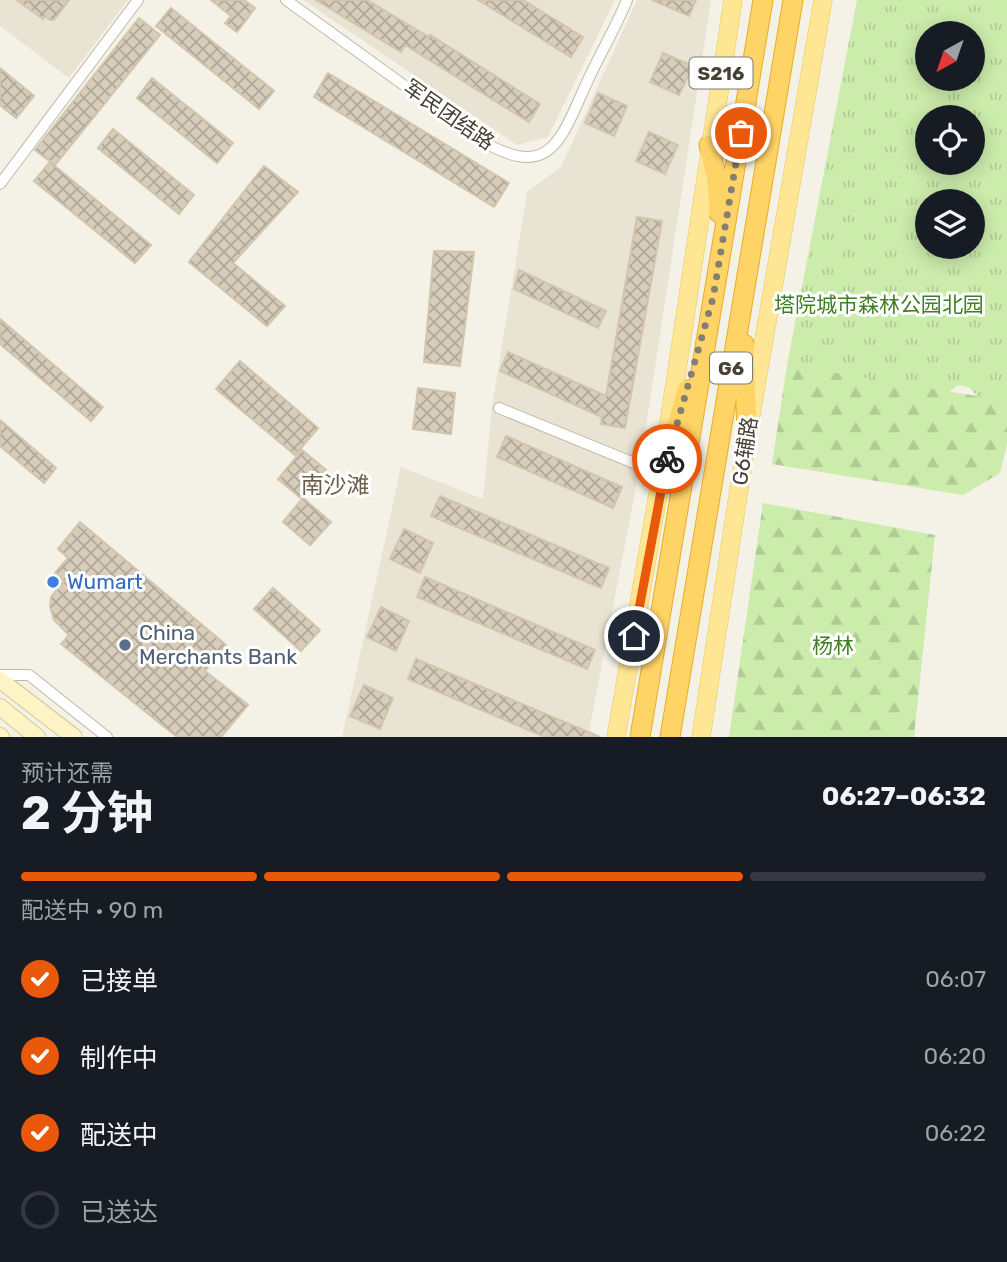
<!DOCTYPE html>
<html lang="zh">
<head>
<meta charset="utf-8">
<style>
	body { margin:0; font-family:Rubik,"Noto Sans SC",sans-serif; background:#20242c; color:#f1f3f6; height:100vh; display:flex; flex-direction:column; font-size:26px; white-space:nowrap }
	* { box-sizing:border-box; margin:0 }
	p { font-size:23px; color:#9ea1a6 }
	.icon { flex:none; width:38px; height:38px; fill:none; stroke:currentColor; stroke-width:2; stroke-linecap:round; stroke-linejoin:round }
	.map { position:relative; height:737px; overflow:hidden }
	.details { display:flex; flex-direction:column; background:#171b24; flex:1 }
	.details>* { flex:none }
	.needle { width:46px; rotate:220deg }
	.tools { position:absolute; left:915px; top:21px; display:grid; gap:14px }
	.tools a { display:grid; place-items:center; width:70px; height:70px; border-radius:50%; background:#171b24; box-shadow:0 4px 18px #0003; font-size:35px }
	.pin { position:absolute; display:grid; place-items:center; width:60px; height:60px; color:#fff; margin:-30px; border:4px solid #fff; border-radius:50%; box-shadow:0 2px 7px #0007 }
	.courier { position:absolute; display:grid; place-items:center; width:70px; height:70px; margin:-35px; border:5px solid #ea580c; border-radius:50%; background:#fff; color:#222; box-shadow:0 2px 9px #0007 }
	.head em { font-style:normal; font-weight:700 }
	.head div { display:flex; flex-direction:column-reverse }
	.head { display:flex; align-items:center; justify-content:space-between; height:119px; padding:0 21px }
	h1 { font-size:46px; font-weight:700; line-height:52px }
	.bar { display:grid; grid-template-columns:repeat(4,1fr); gap:10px 7px; align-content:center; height:84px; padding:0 21px }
	.bar i { height:9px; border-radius:5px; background:#363941 }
	.bar .active { background:#ea580c }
	.bar p { grid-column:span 4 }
	ol { padding:0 21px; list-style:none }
	li { display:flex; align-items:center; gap:21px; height:77px }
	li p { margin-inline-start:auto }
	li .icon { padding:7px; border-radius:50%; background:#ea580c; color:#fff; stroke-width:4 }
	li:last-child { color:#9ea1a6 }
	li i { width:38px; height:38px; border:4px solid #363941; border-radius:50% }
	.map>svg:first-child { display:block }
	.residential { fill:#e9e3d3 }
	.grass { fill:url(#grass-tufts); fill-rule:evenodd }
	.forest { fill:url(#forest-firs) }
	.building { fill:url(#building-cross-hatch); stroke:#d2c5ad; stroke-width:2 }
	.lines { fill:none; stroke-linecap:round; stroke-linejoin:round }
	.street-casing { stroke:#c0b9a8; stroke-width:12 }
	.secondary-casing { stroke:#d7c892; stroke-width:18 }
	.primary-casing { stroke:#ecc85b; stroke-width:19 }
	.highway-casing { stroke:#e9ad2b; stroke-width:21 }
	.street { stroke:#fff; stroke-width:10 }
	.secondary { stroke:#fff4c5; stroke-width:16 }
	.primary { stroke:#ffe694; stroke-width:18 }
	.highway { stroke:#ffd466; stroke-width:19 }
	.done { stroke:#847f73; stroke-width:7; stroke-dasharray:0 12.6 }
	.route { stroke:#ea580c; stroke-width:9 }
	.shop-dot { fill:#3f7fe0; stroke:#fff; stroke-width:2.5 }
	.service-dot { fill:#5c6f8a; stroke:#fff; stroke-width:2.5 }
	.labels { text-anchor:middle; stroke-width:6; stroke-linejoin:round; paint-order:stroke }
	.shield { fill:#fff; stroke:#7e7a72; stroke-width:2 }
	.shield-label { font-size:19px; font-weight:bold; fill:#474135 }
	.street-label { font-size:21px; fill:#474135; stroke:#fff }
	.park-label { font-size:21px; fill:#417e23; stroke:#fff }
	.shop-label { font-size:21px; fill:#366cbe; stroke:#fff; text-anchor:start }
	.service-label { font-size:21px; fill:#4e5e75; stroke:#fff; text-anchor:start }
	.neighbourhood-label { font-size:23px; fill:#6b604b; stroke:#fff }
</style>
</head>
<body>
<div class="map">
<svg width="1007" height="737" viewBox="0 0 1007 737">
	<defs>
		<pattern id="grass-tufts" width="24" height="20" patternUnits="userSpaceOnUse" patternTransform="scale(1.75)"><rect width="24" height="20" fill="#cbecab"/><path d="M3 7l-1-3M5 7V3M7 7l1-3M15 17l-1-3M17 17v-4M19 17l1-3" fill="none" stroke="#b0cc94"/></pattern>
		<pattern id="forest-firs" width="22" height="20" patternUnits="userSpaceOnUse" patternTransform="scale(1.75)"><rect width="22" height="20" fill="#cbecab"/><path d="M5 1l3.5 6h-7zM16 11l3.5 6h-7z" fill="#b0cc94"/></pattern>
		<pattern id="building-cross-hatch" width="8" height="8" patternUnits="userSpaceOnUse" patternTransform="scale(1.75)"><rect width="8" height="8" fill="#d7cdba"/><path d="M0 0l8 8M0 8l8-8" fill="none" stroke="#b0a898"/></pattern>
	</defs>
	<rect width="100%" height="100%" fill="#f4f1e6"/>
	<path class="residential" d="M0,0h128l-59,78 -69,-52z
		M303,0h312l-67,137 -31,8z
		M637,0h74l-71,466 -52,271h-246l59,-270 82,32 9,-92 35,-215 34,-25z"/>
	<path class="grass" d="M857,0h150v401l-28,-3 -9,-10 -12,-3 -12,10 -159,-30zM928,33h45v46h-45zM928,117h45v46h-45zM928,201h45v46h-45z"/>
	<path class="forest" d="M787,365l220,36v43l-7,29 -37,22 -191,-31z
		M763,503l172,32 -21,202h-185z"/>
	<path class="building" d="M17,0h52l-15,20h-4l-5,-4 -2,3z
		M211,0h33l11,8 -18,24 -12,-9 6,-7z
		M316,0h51l62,37 1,-2 110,69 -11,18 -124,-77 -4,7z
		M478,0h45l60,37 -12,20z
		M652,0h44l-7,16z
		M171,8l103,83 -15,18 -103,-83z
		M139,18l21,17 -105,130 -20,-15z
		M663,53l30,13 -14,29 -29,-13z
		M0,68l34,28 -18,22 -16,-13z
		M328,73l181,110 -15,24 -180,-110z
		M152,78l81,65 -16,20 -80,-65z
		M598,93l29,13 -13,30 -29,-13z
		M113,129l81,66 -15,19 -81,-66z
		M649,132l29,13 -13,29 -29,-13z
		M50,162l101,83 -16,18 -101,-82z
		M264,166l34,26 -65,71 52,43 -18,20 -78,-64z
		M637,217l25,4 -37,207 -24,-4 1,-7 -102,-46 8,-19 98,44z
		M434,251l40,1 -14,114 -36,-4z
		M519,270l87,41 -8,17 -84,-39z
		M0,319l103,88 -12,14 -91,-77z
		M240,361l78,67 -23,27 -79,-66z
		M418,388l37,5 -4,41 -38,-5z
		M0,420l56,48 -12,15 -44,-37z
		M506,436l116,51 -9,21 -116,-51z
		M302,450l24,20 -23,28 28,24 -21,23 -27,-23 19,-23 -24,-20z
		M440,496l169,72 -8,20 -170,-72z
		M80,522l146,123 -21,26 43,34 -27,32h-44l-116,-93 8,-9 -15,-15 -4,-14 1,-9 13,-16 -9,-8 13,-15 -10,-9z
		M404,529l29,14 -13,30 -30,-14z
		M425,577l170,73 -8,19 -170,-72z
		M273,588l47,42 -19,21 -47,-42z
		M381,607l28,14 -13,30 -29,-14z
		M416,659l184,78h-55l-137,-58z
		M364,685l29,13 -13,31 -30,-13z"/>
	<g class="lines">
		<defs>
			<path id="street" d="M286,0l191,138c76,47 84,-1 112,-60 12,-26 27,-51 38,-78
				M0,184l138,-184
				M499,408l162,66
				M0,675h29l78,62"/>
			<path id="secondary" d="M0,680l74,57
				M0,707l37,30
				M0,736l1,1"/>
			<path id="primary" d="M667,436l66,-436
				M616,737l46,-266
				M701,737l46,-300 76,-437"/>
			<path id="highway" d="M709,145l8,35 2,33
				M744,344l3,93
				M660,485l27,-95
				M640,737l123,-737
				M670,737l123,-737"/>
		</defs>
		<use href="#street" class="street-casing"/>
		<use href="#secondary" class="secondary-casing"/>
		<use href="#primary" class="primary-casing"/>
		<use href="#highway" class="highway-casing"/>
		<use href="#street" class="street"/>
		<use href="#secondary" class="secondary"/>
		<use href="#primary" class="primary"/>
		<use href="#highway" class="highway"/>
	</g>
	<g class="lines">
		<path class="done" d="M667,459l46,-161 28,-165"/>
		<path class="route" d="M634,636l33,-177"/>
	</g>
	<circle class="shop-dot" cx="53" cy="582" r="7"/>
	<circle class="service-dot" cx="125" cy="645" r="7"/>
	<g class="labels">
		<g class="shield">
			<rect x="689.5" y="57.5" width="63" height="31" rx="5"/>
			<rect x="710" y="352.5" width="42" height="31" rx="5"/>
		</g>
		<g class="shield-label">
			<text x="721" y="80">S216</text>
			<text x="731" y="375">G6</text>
		</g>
		<g class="street-label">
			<text transform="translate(449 115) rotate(35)" y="7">军民团结路</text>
			<text transform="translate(745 451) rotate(-81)" y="7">G6辅路</text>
		</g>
		<g class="park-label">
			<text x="879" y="312">塔院城市森林公园北园</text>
			<text x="833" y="653">杨林</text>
		</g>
		<g class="shop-label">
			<text x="67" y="589">Wumart</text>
		</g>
		<g class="service-label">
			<text x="139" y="640">China<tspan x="139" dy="24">Merchants Bank</tspan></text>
		</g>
		<g class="neighbourhood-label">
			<text x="335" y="493">南沙滩</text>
		</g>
	</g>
</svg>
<div class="tools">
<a><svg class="needle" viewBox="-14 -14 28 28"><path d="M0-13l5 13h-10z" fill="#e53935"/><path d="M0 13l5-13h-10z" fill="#9ea1a6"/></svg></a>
<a><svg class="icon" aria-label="locate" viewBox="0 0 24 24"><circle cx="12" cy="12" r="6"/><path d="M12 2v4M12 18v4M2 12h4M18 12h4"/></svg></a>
<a><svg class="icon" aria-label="layers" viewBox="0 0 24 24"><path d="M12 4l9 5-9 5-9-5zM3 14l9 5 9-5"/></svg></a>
</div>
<div class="pin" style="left:741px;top:133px;background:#ea580c"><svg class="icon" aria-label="bag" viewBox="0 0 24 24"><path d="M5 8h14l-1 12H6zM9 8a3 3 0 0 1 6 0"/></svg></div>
<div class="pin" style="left:634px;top:636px;background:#1f2937"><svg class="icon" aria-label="home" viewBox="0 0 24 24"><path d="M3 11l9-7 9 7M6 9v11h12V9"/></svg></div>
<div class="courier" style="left:667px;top:459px"><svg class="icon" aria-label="bike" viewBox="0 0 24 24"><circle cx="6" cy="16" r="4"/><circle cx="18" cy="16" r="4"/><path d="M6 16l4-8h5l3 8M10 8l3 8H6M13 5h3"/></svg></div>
</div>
<section class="details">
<div class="head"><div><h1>2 分钟</h1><p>预计还需</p></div><em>06:27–06:32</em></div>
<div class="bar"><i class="active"></i><i class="active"></i><i class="active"></i><i></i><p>配送中 · 90 m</p></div>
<ol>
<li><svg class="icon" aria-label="check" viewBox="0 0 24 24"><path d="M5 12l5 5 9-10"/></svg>已接单<p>06:07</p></li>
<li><svg class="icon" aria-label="check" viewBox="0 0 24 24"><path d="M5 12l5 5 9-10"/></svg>制作中<p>06:20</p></li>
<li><svg class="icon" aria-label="check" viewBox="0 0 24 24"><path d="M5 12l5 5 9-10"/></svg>配送中<p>06:22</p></li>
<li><i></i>已送达</li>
</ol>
</section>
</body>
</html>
